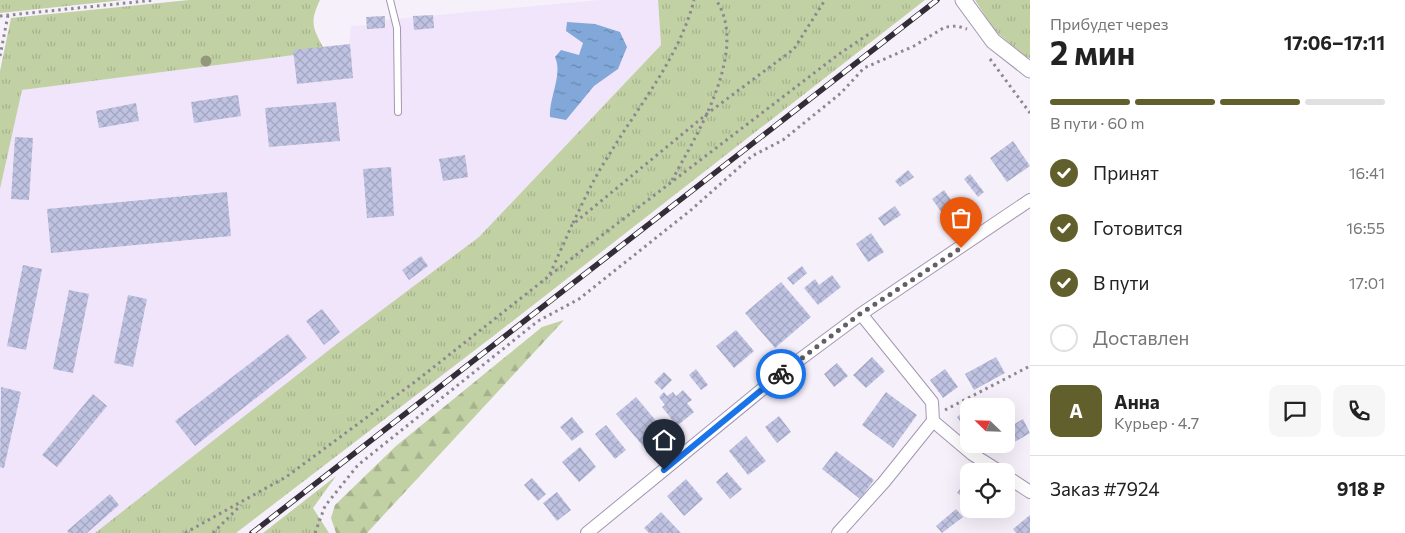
<!DOCTYPE html>
<html lang="ru">
<head>
<meta charset="utf-8">
<style>
	body { margin:0; font-family:Commissioner,sans-serif; background:#f6f6f6; color:#222; height:100vh; display:flex; flex-direction:column; font-size:19px; white-space:nowrap }
	* { box-sizing:border-box; margin:0 }
	p { font-size:16px; color:#767676 }
	.icon { flex:none; width:28px; height:28px; fill:none; stroke:currentColor; stroke-width:2; stroke-linecap:round; stroke-linejoin:round }
	.map { position:relative; flex:1; overflow:hidden }
	.side { display:flex; flex-direction:column; background:#fff; width:375px }
	.side>* { flex:none }
	.needle { width:32px; rotate:293deg }
	.controls { position:absolute; left:960px; top:398px; display:grid; gap:10px }
	.controls a { display:grid; place-items:center; width:55px; height:55px; border-radius:10px; background:#fff; box-shadow:0 5px 20px #0002; font-size:25px }
	.pin { position:absolute; display:grid; place-items:center; width:42px; height:42px; color:#fff; margin:-51px -21px; border-radius:50% 50% 50% 0; rotate:-45deg; box-shadow:0 0 5px #0007 }
	.pin .icon { rotate:45deg }
	.courier { position:absolute; display:grid; place-items:center; width:50px; height:50px; margin:-25px; border:4px solid #1a73e8; border-radius:50%; background:#fff; color:#222; box-shadow:0 1px 6px #0007 }
	.summary em { font-style:normal; font-weight:700 }
	.summary div { display:flex; flex-direction:column-reverse }
	.summary { display:flex; align-items:center; justify-content:space-between; height:85px; padding:0 20px }
	h1 { font-size:32px; font-weight:700; line-height:38px }
	.bar { display:grid; grid-template-columns:repeat(4,1fr); gap:8px 5px; align-content:center; height:60px; padding:0 20px }
	.bar i { height:6px; border-radius:4px; background:#e0e0e0 }
	.bar .on { background:#61602d }
	.bar p { grid-column:span 4 }
	.line { display:flex; align-items:center; gap:12px; padding:0 20px; border-top:1px solid #e0e0e0 }
	.line div { flex:1 }
	.round { display:grid; place-items:center; flex:none; width:52px; height:52px; border-radius:10px; background:#f6f6f6 }
	ol { padding:0 20px; list-style:none }
	li { display:flex; align-items:center; gap:15px; height:55px }
	li p { margin-inline-start:auto }
	li .icon { padding:5px; border-radius:50%; background:#61602d; color:#fff; stroke-width:4 }
	li:last-child { color:#767676 }
	li i { width:28px; height:28px; border:2px solid #e0e0e0; border-radius:50% }
	main { display:flex; flex:1; min-height:0 }
	.map>svg:first-child { display:block }
	.built { fill:#f1e5fb }
	.grass { fill:url(#grass-tufts) }
	.forest { fill:url(#forest-firs) }
	.water { fill:url(#water-ripples) }
	.building { fill:url(#building-cross-hatch) }
	.lines { fill:none; stroke-linecap:round; stroke-linejoin:round }
	.service-casing { stroke:#a496b0; stroke-width:8 }
	.minor-casing { stroke:#a496b0; stroke-width:14 }
	.tertiary-casing { stroke:#a496b0; stroke-width:17 }
	.path { stroke:#8d8791; stroke-width:3; stroke-dasharray:2.5 4; stroke-linecap:butt }
	.service { stroke:#fff; stroke-width:6 }
	.minor { stroke:#fff; stroke-width:12 }
	.tertiary { stroke:#fff; stroke-width:15 }
	.rail-casing { stroke:#332d37; stroke-width:5.5 }
	.rail { stroke:#fff; stroke-width:4; stroke-dasharray:11; stroke-linecap:butt }
	.tree { fill:#929879 }
	.done { stroke:#645e69; stroke-width:5; stroke-dasharray:0 9 }
	.route { stroke:#1a73e8; stroke-width:6 }
</style>
</head>
<body>
<main>
<div class="map">
<svg width="1030" height="533" viewBox="0 0 1030 533">
	<defs>
		<pattern id="grass-tufts" width="24" height="20" patternUnits="userSpaceOnUse" patternTransform="scale(1.25)"><rect width="24" height="20" fill="#c1d1a4"/><path d="M3 7l-1-3M5 7V3M7 7l1-3M15 17l-1-3M17 17v-4M19 17l1-3" fill="none" stroke="#a5b28d"/></pattern>
		<pattern id="forest-firs" width="22" height="20" patternUnits="userSpaceOnUse" patternTransform="scale(1.25)"><rect width="22" height="20" fill="#c1d1a4"/><path d="M5 1l3.5 6h-7zM16 11l3.5 6h-7z" fill="#a5b28d"/></pattern>
		<pattern id="water-ripples" width="26" height="14" patternUnits="userSpaceOnUse" patternTransform="scale(1.25)"><rect width="26" height="14" fill="#81a8d8"/><path d="M2 4q2-2 4 0t4 0M15 11q2-2 4 0t4 0" fill="none" stroke="#6987ae"/></pattern>
		<pattern id="building-cross-hatch" width="8" height="8" patternUnits="userSpaceOnUse" patternTransform="scale(1.25)"><rect width="8" height="8" fill="#bfc2e0"/><path d="M0 0l8 8M0 8l8-8" fill="none" stroke="#a3a6c0"/></pattern>
	</defs>
	<rect width="100%" height="100%" fill="#f6f0fb"/>
	<path class="built" d="M599,0h59l3,45 -182,192 -382,296h-97v-344l22,-99 271,-35 56,-11 2,-18 16,-1 -1,-8 19,-1v4z"/>
	<path class="grass" d="M0,0h124l-124,13z
		M189,0h131c-10,21 -8,27 3,47l-29,8 -272,35 -22,99v-118l11,-53z
		M658,0h267l-429,334 -260,199h-141l243,-190 141,-106 182,-192z
		M975,0h55v58l-4,-1 -32,-27z
		M336,476l-23,32 16,25h-66z"/>
	<path class="forest" d="M564,320l-197,213h-31l-5,-15 4,-13 61,-59 146,-119z"/>
	<path class="water" d="M567,22l28,2 25,8 7,15 -9,22 -24,17 -28,34 -16,-3c-1,-20 13,-42 5,-60l6,-7 18,5 4,-12 -17,-12z"/>
	<path class="building" d="M433,15l1,13 -20,2 -1,-14z
		M385,16v12l-18,1 -1,-12z
		M350,44l3,34 -56,6 -4,-34z
		M238,95l3,21 -47,7 -3,-21z
		M336,102l4,39 -71,6 -4,-39z
		M136,103l3,18 -40,7 -3,-17z
		M15,137l18,1 -4,62 -18,-1z
		M1013,141l17,25 -23,16 -17,-24z
		M465,155l3,22 -25,4 -4,-22z
		M391,167l3,49 -27,2 -4,-49z
		M908,170l6,7 -14,10 -5,-6z
		M970,174l14,18 -6,5 -14,-18z
		M944,190l16,23 -12,8 -16,-22z
		M227,192l4,44 -180,17 -4,-44z
		M895,206l6,9 -17,11 -6,-8z
		M871,233l13,19 -16,10 -12,-18z
		M421,256l7,10 -19,14 -7,-10z
		M23,265l19,4 -16,81 -19,-4z
		M802,266l5,7 -14,12 -6,-7z
		M832,275l9,12 -23,18 -14,-17 11,-9 4,6z
		M781,282l30,35 -36,31 -30,-35z
		M69,290l20,4 -16,79 -20,-4z
		M128,295l19,4 -14,68 -19,-4z
		M322,309l18,23 -16,13 -18,-24z
		M736,330l18,21 -20,17 -18,-22z
		M288,334l19,24 -112,88 -20,-25z
		M872,357l13,14 -19,17 -13,-13z
		M996,357l9,16 -31,17 -9,-16z
		M837,363l11,13 -14,11 -10,-13z
		M696,369l12,16 -7,5 -12,-15z
		M945,369l13,18 -15,11 -13,-18z
		M664,372l8,8 -10,10 -8,-8z
		M1,387l20,5 -17,76 -4,-1z
		M683,390l9,10 -5,3 7,9 -17,14 -15,-19 3,-2 -6,-8 5,-5 3,4 6,-4 3,4z
		M886,392l31,23 -24,33 -31,-23z
		M93,394l14,12 -50,61 -15,-12z
		M636,397l21,25 -10,8 11,13 -10,9 -32,-38z
		M969,408v22l-2,1 -10,-14z
		M779,416l12,16 -14,11 -12,-16z
		M572,417l12,15 -12,9 -12,-14z
		M1023,419l7,14 -22,13 -2,-17z
		M606,425l20,25 -11,9 -20,-25z
		M746,436l20,25 -18,14 -19,-24z
		M580,447l16,20 -17,15 -17,-20z
		M836,451l38,29 -14,19 -38,-30z
		M727,472l15,17 -12,10 -14,-17z
		M969,477v24l-12,-8z
		M532,478l14,16 -8,7 -14,-16z
		M686,479l17,20 -19,17 -17,-20z
		M557,492l14,18 -14,11 -14,-18z
		M110,494l9,11 -32,28h-18l-2,-2z
		M956,509l7,8 -21,16 -6,-7z
		M661,512l20,21h-32l-5,-5z
		M1030,515v18h-14l-3,-4z"/>
	<g class="lines">
		<defs>
			<path id="service" d="M390,0l7,28 1,84"/>
			<path id="minor" d="M861,314l71,88 1,19 39,33 27,17
				M1006,476l24,16
				M587,533l200,-164 74,-55 169,-114
				M838,533l46,-51 49,-61"/>
			<path id="tertiary" d="M963,0l30,41 37,29"/>
		</defs>
		<use href="#service" class="service-casing"/>
		<use href="#minor" class="minor-casing"/>
		<use href="#tertiary" class="tertiary-casing"/>
		<path class="path" d="M0,16l155,-16
			M0,56l8,-41
			M990,59l40,54
			M672,180c24,-44 78,-130 44,-180
			M573,223c11,-23 22,-47 36,-68 30,-50 70,-97 85,-155
			M550,275l289,-221 33,-22
			M945,410l85,-44
			M185,533l101,-56 130,-96 133,-105 23,-51 136,-112 86,-64 31,-49
			M213,533l28,-28
			M315,533l10,-27 33,-41 180,-144 41,-22 112,-89 61,-54 31,-16 58,-47 23,-25 50,-22 31,-19 12,-1 10,3"/>
		<use href="#service" class="service"/>
		<use href="#minor" class="minor"/>
		<use href="#tertiary" class="tertiary"/>
		<defs>
			<path id="rail" d="M252,533l685,-533"/>
		</defs>
		<use href="#rail" class="rail-casing"/>
		<use href="#rail" class="rail"/>
	</g>
	<circle class="tree" cx="206" cy="61" r="5.5"/>
	<g class="lines">
		<path class="done" d="M781,374l79,-60 101,-66"/>
		<path class="route" d="M664,470l117,-96"/>
	</g>
</svg>
<div class="controls">
<a><svg class="needle" viewBox="-14 -14 28 28"><path d="M0-13l5 13h-10z" fill="#e53935"/><path d="M0 13l5-13h-10z" fill="#767676"/></svg></a>
<a><svg class="icon" aria-label="locate" viewBox="0 0 24 24"><circle cx="12" cy="12" r="6"/><path d="M12 2v4M12 18v4M2 12h4M18 12h4"/></svg></a>
</div>
<div class="pin" style="left:961px;top:248px;background:#ea580c"><svg class="icon" aria-label="bag" viewBox="0 0 24 24"><path d="M5 8h14l-1 12H6zM9 8a3 3 0 0 1 6 0"/></svg></div>
<div class="pin" style="left:664px;top:470px;background:#1f2937"><svg class="icon" aria-label="home" viewBox="0 0 24 24"><path d="M3 11l9-7 9 7M6 9v11h12V9"/></svg></div>
<div class="courier" style="left:781px;top:374px"><svg class="icon" aria-label="bike" viewBox="0 0 24 24"><circle cx="6" cy="16" r="4"/><circle cx="18" cy="16" r="4"/><path d="M6 16l4-8h5l3 8M10 8l3 8H6M13 5h3"/></svg></div>
</div>
<section class="side">
<div class="summary"><div><h1>2 мин</h1><p>Прибудет через</p></div><em>17:06–17:11</em></div>
<div class="bar"><i class="on"></i><i class="on"></i><i class="on"></i><i></i><p>В пути · 60 m</p></div>
<ol>
<li><svg class="icon" aria-label="check" viewBox="0 0 24 24"><path d="M5 12l5 5 9-10"/></svg>Принят<p>16:41</p></li>
<li><svg class="icon" aria-label="check" viewBox="0 0 24 24"><path d="M5 12l5 5 9-10"/></svg>Готовится<p>16:55</p></li>
<li><svg class="icon" aria-label="check" viewBox="0 0 24 24"><path d="M5 12l5 5 9-10"/></svg>В пути<p>17:01</p></li>
<li><i></i>Доставлен</li>
</ol>
<div class="line" style="height:90px"><b class="round" style="background:#61602d;color:#fff">А</b><div><b>Анна</b><p>Курьер · 4.7</p></div><a class="round"><svg class="icon" aria-label="chat" viewBox="0 0 24 24"><path d="M4 5h16v11H9l-5 4z"/></svg></a><a class="round"><svg class="icon" aria-label="phone" viewBox="0 0 24 24"><path d="M5 4h4l2 5-3 2q2 4 5 5l2-3 5 2v4C11 20 4 13 5 4z"/></svg></a></div>
<div class="line" style="height:65px"><div>Заказ #7924</div><b>918 ₽</b></div>
</section>
</main>
</body>
</html>
